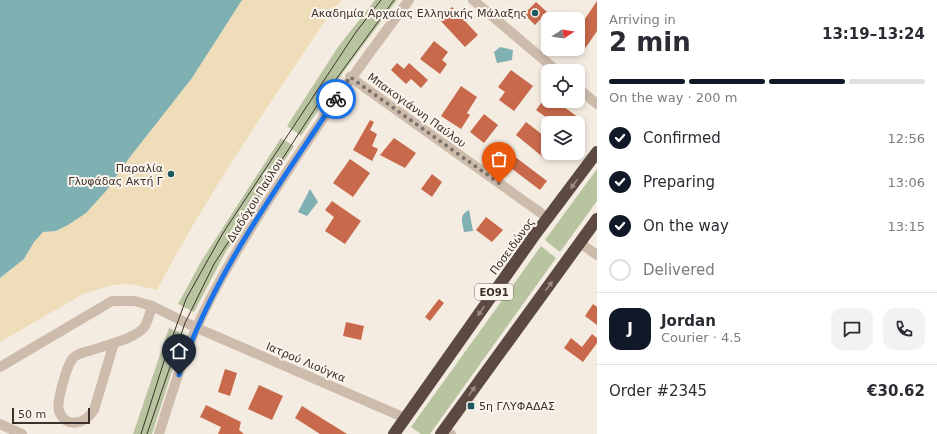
<!DOCTYPE html>
<html lang="en">
<head>
<meta charset="utf-8">
<style>
	body { margin:0; font-family:"DejaVu Sans",sans-serif; background:#f2f2f3; color:#2b2b33; height:100vh; display:flex; flex-direction:column; font-size:15px; white-space:nowrap }
	* { box-sizing:border-box; margin:0 }
	p { font-size:13px; color:#7c7c81 }
	.icon { flex:none; width:22px; height:22px; fill:none; stroke:currentColor; stroke-width:2; stroke-linecap:round; stroke-linejoin:round }
	.map { position:relative; flex:1; overflow:hidden }
	.drawer { display:flex; flex-direction:column; background:#fff; width:340px }
	.drawer>* { flex:none }
	.needle { width:26px; rotate:78deg }
	.fabs { position:absolute; left:541px; top:12px; display:grid; gap:8px }
	.fabs a { display:grid; place-items:center; width:44px; height:44px; border-radius:8px; background:#fff; box-shadow:0 2px 6px #0003; font-size:20px }
	.scale { position:absolute; left:12px; bottom:10px; width:78px; box-sizing:border-box; padding-left:4px; border:2px solid #3b302b; border-top:0; font-size:11px; line-height:14px; white-space:nowrap; color:#3b302b; -webkit-text-stroke:3px #fbf5ee; paint-order:stroke }
	.pin { position:absolute; display:grid; place-items:center; width:34px; height:34px; color:#fff; margin:-41px -17px; border-radius:50% 50% 50% 0; rotate:-45deg; box-shadow:0 0 4px #0007 }
	.pin .icon { rotate:45deg }
	.courier { position:absolute; display:grid; place-items:center; width:40px; height:40px; margin:-20px; border:3px solid #1a73e8; border-radius:50%; background:#fff; color:#222; box-shadow:0 1px 5px #0007 }
	.summary em { font-style:normal; font-weight:800 }
	.summary div { display:flex; flex-direction:column-reverse }
	.summary { display:flex; align-items:center; justify-content:space-between; height:68px; padding:0 12px }
	h1 { font-size:26px; font-weight:800; line-height:30px }
	.bar { display:grid; grid-template-columns:repeat(4,1fr); gap:6px 4px; align-content:center; height:48px; padding:0 12px }
	.bar i { height:5px; border-radius:3px; background:#e1e1e2 }
	.bar .selected { background:#111827 }
	.bar p { grid-column:span 4 }
	.line { display:flex; align-items:center; gap:10px; padding:0 12px; border-top:1px solid #e1e1e2 }
	.line div { flex:1 }
	.round { display:grid; place-items:center; flex:none; width:42px; height:42px; border-radius:12px; background:#f2f2f3 }
	ol { padding:0 12px; list-style:none }
	li { display:flex; align-items:center; gap:12px; height:44px }
	li p { margin-inline-start:auto }
	li .icon { padding:4px; border-radius:50%; background:#111827; color:#fff; stroke-width:4 }
	li:last-child { color:#7c7c81 }
	li i { width:22px; height:22px; border:2px solid #e1e1e2; border-radius:50% }
	main { display:flex; flex:1; min-height:0 }
	.map>svg:first-child { display:block }
	.green { fill:#b8c4a0 }
	.sand { fill:#efdcb8 }
	.water { fill:#7fb0b2 }
	.building { fill:#c8694b }
	.lines { fill:none; stroke-linecap:round; stroke-linejoin:round }
	.minor { stroke:#cdbbac; stroke-width:10 }
	.highway { stroke:#5c4a42; stroke-width:12 }
	.tram { stroke:#3b302b; stroke-width:1 }
	.oneway { fill:#9c8e87 }
	.done { stroke:#7c716b; stroke-width:4; stroke-dasharray:0 7.2 }
	.route { stroke:#1a73e8; stroke-width:5 }
	.poi-dot { fill:#1f5a5e; stroke:#fbf5ee; stroke-width:1.5 }
	.labels { text-anchor:middle; stroke-width:4; stroke-linejoin:round; paint-order:stroke }
	.shield { fill:#fbf5ee; stroke:#756b66; stroke-width:1 }
	.shield-label { font-size:10px; font-weight:bold; fill:#3b302b }
	.poi-label { font-size:11px; fill:#3b302b; stroke:#fbf5ee; text-anchor:end }
	.street-label { font-size:11px; fill:#3b302b; stroke:#fbf5ee }
</style>
</head>
<body>
<main>
<div class="map">
<svg width="597" height="434" viewBox="0 0 597 434">
	<rect width="100%" height="100%" fill="#f4ebe1"/>
	<path class="green" d="M375,0h22l-53,71 -43,65 -14,-10 51,-79z
		M281,138l13,8 -69,107 -31,59 -16,-8 24,-44z
		M597,169v32l-37,51 -15,-12z
		M541,246l15,12 -126,176h-9l-10,-7z
		M169,328l15,6 -32,100h-19z"/>
	<path class="sand" d="M242,0h100l-13,15c-60,90 -122,179 -172,275l-26,-6 -19,1 -29,9 -83,48v-64l24,-19 10,-17 9,-10 13,-1 12,-6 18,-12 20,-22 24,-34 62,-79z"/>
	<path class="water" d="M0,0h242l-50,78 -62,79 -24,34 -20,22 -18,12 -12,6 -13,1 -9,10 -10,17 -24,19z
		M500,47l13,3 -1,10 -15,3 -3,-11z
		M310,189l8,13 -11,14 -9,-4z
		M469,210l4,21 -9,1c-2,-10 -5,-17 5,-22z"/>
	<path class="building" d="M597,1v30l-17,25 -10,-7h8v-20z
		M536,2l11,10 -12,13 -11,-11z
		M452,7l26,28 -13,12 -26,-28z
		M434,41l14,11 -6,8 5,4 -7,10 -20,-15z
		M397,63l7,6 5,-6 19,17 -7,8 -10,-9 -5,5 -15,-14z
		M511,70l22,16 -19,25 -15,-11 6,-8 -7,-5z
		M461,86l16,11 -10,16 3,2 -9,14 -20,-13z
		M548,94v7h8l23,17 -3,5h-22l-18,-13z
		M484,114l14,11 -14,18 -14,-11z
		M370,120l4,2 -4,8 7,4 -5,12 6,3 -6,12 -19,-11z
		M526,122l22,17v13l-4,6 -28,-23z
		M394,138l22,15 -11,15 -25,-13z
		M498,144l49,37 -7,9 -49,-37z
		M350,159l20,14 -17,24 -20,-14z
		M432,174l10,8 -10,15 -11,-8z
		M332,201l29,20 -16,23 -20,-13 9,-14 -9,-7z
		M486,217l17,13 -11,12 -16,-12z
		M439,299l5,4 -14,18 -5,-4z
		M593,304l4,3v18l-12,-9z
		M346,322l18,4 -3,14 -18,-4z
		M592,334l5,4v5l-14,19 -19,-14 7,-10 11,9z
		M225,369l12,4 -7,23 -12,-4z
		M259,385l24,11 -11,24 -24,-11z
		M206,405l35,17 -2,8 5,4h-26l3,-7 -21,-10z
		M302,406l45,28h-27l-25,-16z"/>
	<g class="lines">
		<path class="minor" d="M473,0l84,71
			M350,77l198,141
			M578,88l19,16
			M580,243l17,12
			M114,343l-20,67c-8,13 -28,20 -35,1 -3,-9 8,-46 14,-53 4,-5 13,-6 19,-8 14,-5 44,-11 53,-24 3,-6 5,-13 7,-20
			M0,367l112,-66h23l17,5 45,22 208,90
			M0,424l22,10
			M444,431l7,3
			M159,434c9,-29 18,-58 29,-86 20,-51 49,-98 78,-144 45,-70 93,-138 143,-204"/>
		<path class="highway" d="M394,434l140,-198 63,-84
			M441,434l156,-215"/>
		<path class="tram" d="M141,434l25,-79 20,-56 37,-66 133,-201 25,-32
			M147,434l38,-111 29,-59 104,-160 76,-104"/>
	</g>
	<defs><path id="oneway-solid" d="M-6-.8H1V-3.2L6.5 0L1 3.2V.8H-6Z"/></defs>
	<g class="oneway">
		<use href="#oneway-solid" transform="translate(574 184) rotate(126)"/>
		<use href="#oneway-solid" transform="translate(549 286) rotate(-54)"/>
		<use href="#oneway-solid" transform="translate(481 311) rotate(125)"/>
		<use href="#oneway-solid" transform="translate(472 391) rotate(-54)"/>
	</g>
	<g class="lines">
		<path class="done" d="M336,99l14,-22 149,106"/>
		<path class="route" d="M179,375c34,-101 99,-188 157,-276"/>
	</g>
	<g class="poi-dot">
		<circle cx="535" cy="13" r="4"/>
		<circle cx="171" cy="174" r="4"/>
		<rect x="467" y="402" width="8" height="8" rx="2"/>
	</g>
	<g class="labels">
		<rect class="shield" x="475" y="284" width="38" height="16" rx="3"/>
		<g class="shield-label">
			<text x="494" y="296">ΕΟ91</text>
		</g>
		<g class="poi-label">
			<text x="527" y="17">Ακαδημία Αρχαίας Ελληνικής Μάλαξης</text>
			<text x="163" y="172">Παραλία<tspan x="163" dy="13">Γλυφάδας Ακτή Γ</tspan></text>
			<text x="479" y="410" text-anchor="start">5η ΓΛΥΦΑΔΑΣ</text>
		</g>
		<g class="street-label">
			<text transform="translate(417 110) rotate(36)" y="4">Μπακογιάννη Παύλου</text>
			<text transform="translate(255 200) rotate(-58)" y="4">Διαδόχου Παύλου</text>
			<text transform="translate(512 246) rotate(-54)" y="4">Ποσειδώνος</text>
			<text transform="translate(306 362) rotate(23)" y="4">Ιατρού Λιούγκα</text>
		</g>
	</g>
</svg>
<div class="fabs">
<a><svg class="needle" viewBox="-14 -14 28 28"><path d="M0-13l5 13h-10z" fill="#e53935"/><path d="M0 13l5-13h-10z" fill="#7c7c81"/></svg></a>
<a><svg class="icon" aria-label="locate" viewBox="0 0 24 24"><circle cx="12" cy="12" r="6"/><path d="M12 2v4M12 18v4M2 12h4M18 12h4"/></svg></a>
<a><svg class="icon" aria-label="layers" viewBox="0 0 24 24"><path d="M12 4l9 5-9 5-9-5zM3 14l9 5 9-5"/></svg></a>
</div>
<div class="scale">50 m</div>
<div class="pin" style="left:499px;top:183px;background:#ea580c"><svg class="icon" aria-label="bag" viewBox="0 0 24 24"><path d="M5 8h14l-1 12H6zM9 8a3 3 0 0 1 6 0"/></svg></div>
<div class="pin" style="left:179px;top:375px;background:#1f2937"><svg class="icon" aria-label="home" viewBox="0 0 24 24"><path d="M3 11l9-7 9 7M6 9v11h12V9"/></svg></div>
<div class="courier" style="left:336px;top:99px"><svg class="icon" aria-label="bike" viewBox="0 0 24 24"><circle cx="6" cy="16" r="4"/><circle cx="18" cy="16" r="4"/><path d="M6 16l4-8h5l3 8M10 8l3 8H6M13 5h3"/></svg></div>
</div>
<section class="drawer">
<div class="summary"><div><h1>2 min</h1><p>Arriving in</p></div><em>13:19–13:24</em></div>
<div class="bar"><i class="selected"></i><i class="selected"></i><i class="selected"></i><i></i><p>On the way · 200 m</p></div>
<ol>
<li><svg class="icon" aria-label="check" viewBox="0 0 24 24"><path d="M5 12l5 5 9-10"/></svg>Confirmed<p>12:56</p></li>
<li><svg class="icon" aria-label="check" viewBox="0 0 24 24"><path d="M5 12l5 5 9-10"/></svg>Preparing<p>13:06</p></li>
<li><svg class="icon" aria-label="check" viewBox="0 0 24 24"><path d="M5 12l5 5 9-10"/></svg>On the way<p>13:15</p></li>
<li><i></i>Delivered</li>
</ol>
<div class="line" style="height:72px"><b class="round" style="background:#111827;color:#fff">J</b><div><b>Jordan</b><p>Courier · 4.5</p></div><a class="round"><svg class="icon" aria-label="chat" viewBox="0 0 24 24"><path d="M4 5h16v11H9l-5 4z"/></svg></a><a class="round"><svg class="icon" aria-label="phone" viewBox="0 0 24 24"><path d="M5 4h4l2 5-3 2q2 4 5 5l2-3 5 2v4C11 20 4 13 5 4z"/></svg></a></div>
<div class="line" style="height:52px"><div>Order #2345</div><b>€30.62</b></div>
</section>
</main>
</body>
</html>
